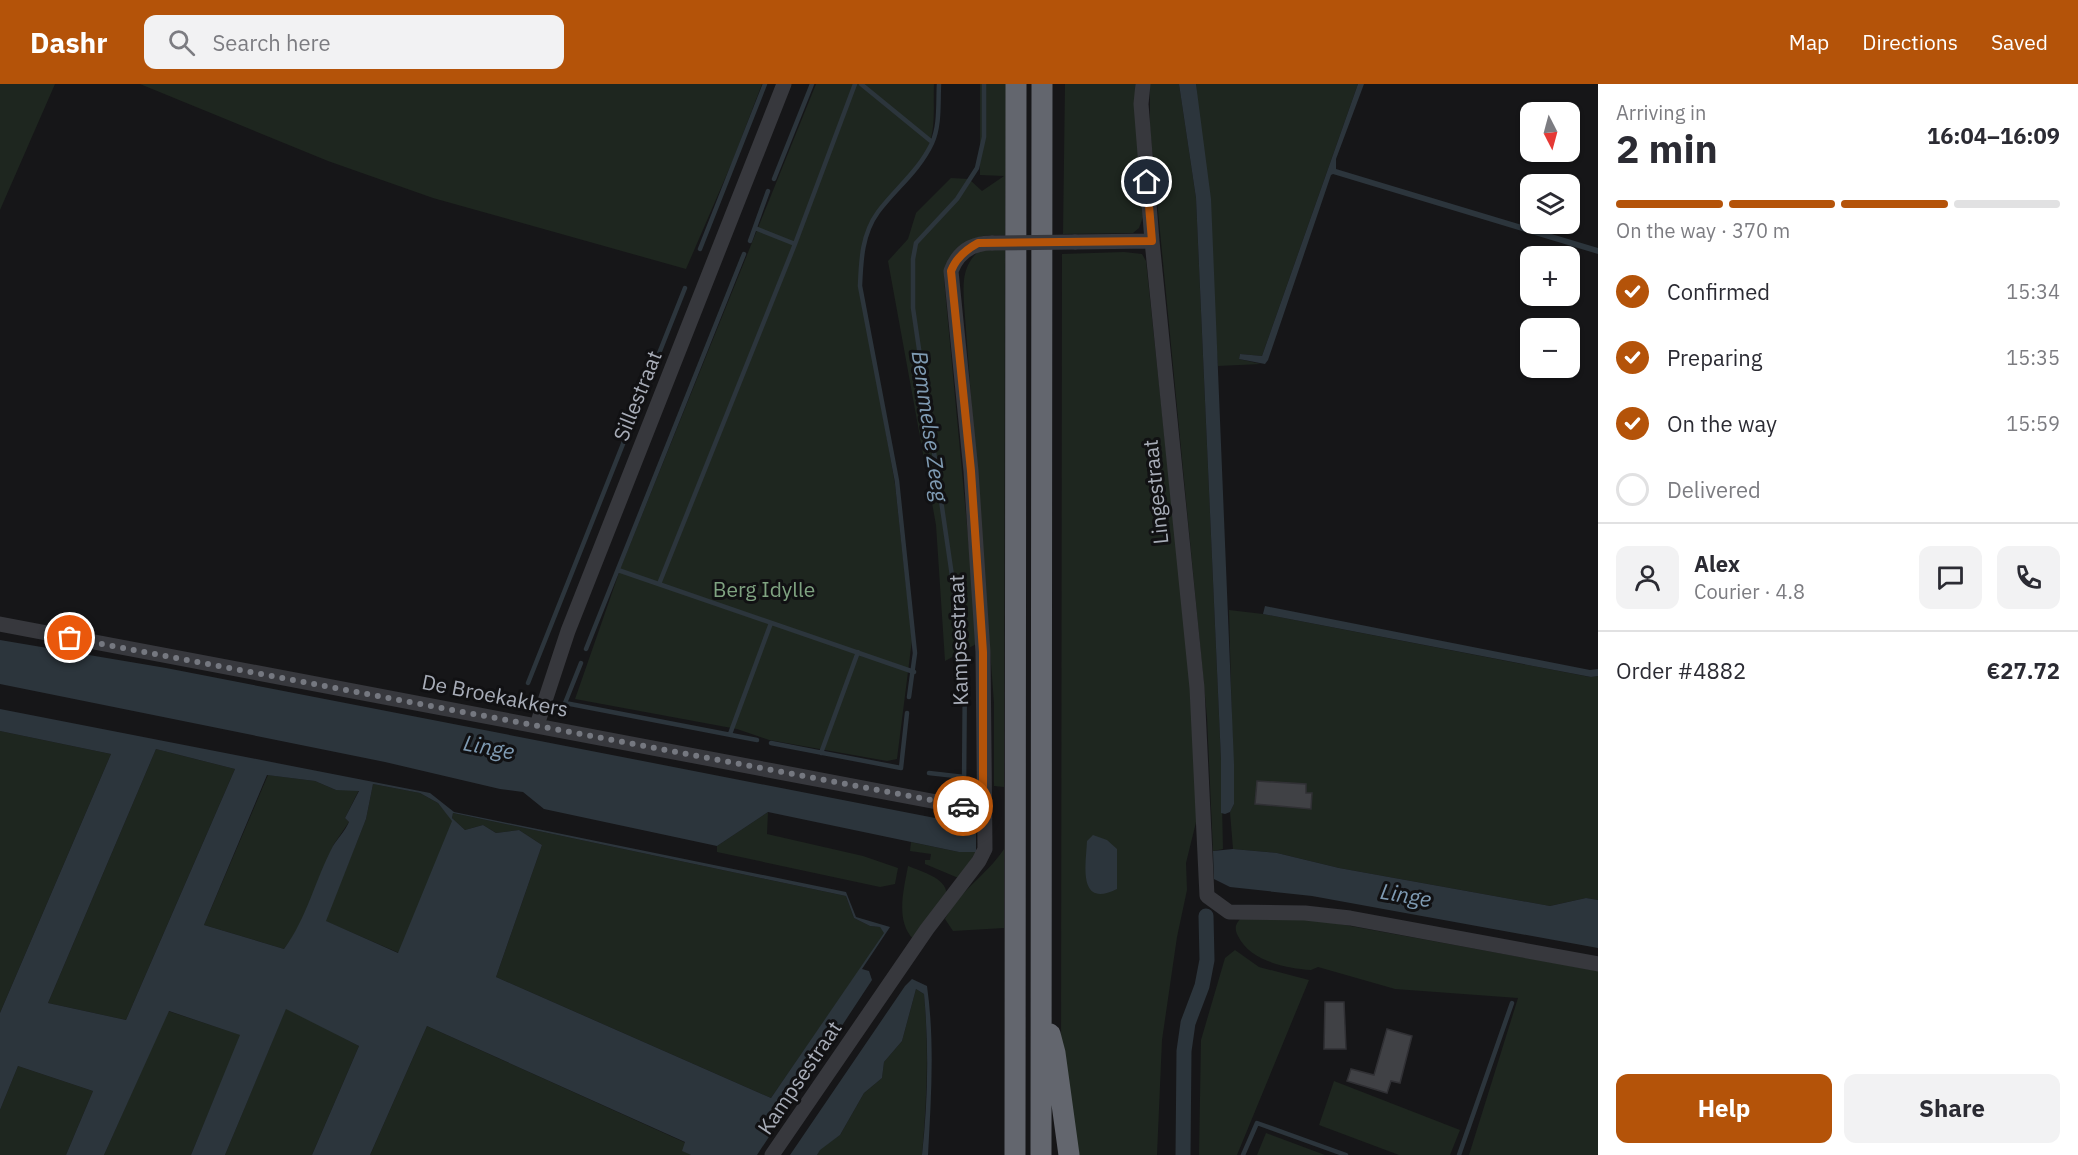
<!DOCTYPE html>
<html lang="en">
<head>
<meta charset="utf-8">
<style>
	body { margin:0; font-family:"IBM Plex Sans",sans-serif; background:#f2f2f3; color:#2b2b33; height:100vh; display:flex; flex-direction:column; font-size:22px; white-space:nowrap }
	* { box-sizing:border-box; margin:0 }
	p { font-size:20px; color:#7c7c81 }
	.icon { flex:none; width:33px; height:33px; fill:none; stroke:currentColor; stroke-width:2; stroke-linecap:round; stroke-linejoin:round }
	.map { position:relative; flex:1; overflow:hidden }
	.drawer { display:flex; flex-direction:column; background:#fff; width:480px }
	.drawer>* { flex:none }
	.needle { width:39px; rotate:174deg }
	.buttons { position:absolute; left:1520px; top:18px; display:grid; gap:12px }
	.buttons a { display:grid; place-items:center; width:60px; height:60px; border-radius:12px; background:#fff; box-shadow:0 2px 4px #0004; font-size:30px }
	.pin { position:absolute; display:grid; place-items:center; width:51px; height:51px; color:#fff; margin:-26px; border:3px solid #fff; border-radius:50%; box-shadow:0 2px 6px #0007 }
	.courier { position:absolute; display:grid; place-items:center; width:60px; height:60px; margin:-30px; border:4px solid #b45309; border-radius:50%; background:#fff; color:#222; box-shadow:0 2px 8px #0007 }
	.summary em { font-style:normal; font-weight:800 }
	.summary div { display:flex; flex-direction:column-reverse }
	.summary { display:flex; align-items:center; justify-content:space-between; height:102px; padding:0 18px }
	h1 { font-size:39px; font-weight:800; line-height:45px }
	.bar { display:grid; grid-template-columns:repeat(4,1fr); gap:9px 6px; align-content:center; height:72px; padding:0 18px }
	.bar i { height:8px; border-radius:4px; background:#e1e1e2 }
	.bar .active { background:#b45309 }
	.bar p { grid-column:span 4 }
	.line { display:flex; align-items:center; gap:15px; padding:0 18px; border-top:2px solid #e1e1e2 }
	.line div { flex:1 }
	.round { display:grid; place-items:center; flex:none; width:63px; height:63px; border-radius:12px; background:#f2f2f3 }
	ol { padding:0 18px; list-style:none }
	li { display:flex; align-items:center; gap:18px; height:66px }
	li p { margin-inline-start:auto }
	li .icon { padding:6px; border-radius:50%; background:#b45309; color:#fff; stroke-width:4 }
	li:last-child { color:#7c7c81 }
	li i { width:33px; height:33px; border:3px solid #e1e1e2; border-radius:50% }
	.cta { display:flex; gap:12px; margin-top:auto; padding:12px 18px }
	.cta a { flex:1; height:69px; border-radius:12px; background:#b45309; color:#fff; font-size:24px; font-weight:800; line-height:69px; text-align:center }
	.cta a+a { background:#f2f2f3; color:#2b2b33 }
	header { display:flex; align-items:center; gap:36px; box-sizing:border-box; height:84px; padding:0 30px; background:#b45309; color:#fff }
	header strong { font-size:28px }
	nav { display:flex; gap:33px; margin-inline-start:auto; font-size:21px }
	.search { width:420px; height:54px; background:#f2f2f3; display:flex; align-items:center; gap:15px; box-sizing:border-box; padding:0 21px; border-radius:12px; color:#7c7c81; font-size:22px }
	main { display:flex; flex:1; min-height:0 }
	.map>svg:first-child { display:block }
	.green { fill:#1e261f }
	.water { fill:#2c353c; fill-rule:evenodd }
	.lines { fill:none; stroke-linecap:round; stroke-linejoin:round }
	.stream { stroke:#2c353c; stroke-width:4.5 }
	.canal { stroke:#2c353c; stroke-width:15 }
	.building { fill:#404145; stroke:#303034; stroke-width:1.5 }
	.minor { stroke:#37383d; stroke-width:15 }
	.highway { stroke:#63666e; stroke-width:21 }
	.minor-bridge { stroke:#37383d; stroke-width:15 }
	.done { stroke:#757880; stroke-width:6; stroke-dasharray:0 10.8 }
	.route { stroke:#b45309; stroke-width:8 }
	.labels { text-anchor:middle; stroke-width:6; stroke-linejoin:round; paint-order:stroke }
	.street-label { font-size:21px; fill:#a8adb8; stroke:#111113 }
	.park-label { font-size:21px; fill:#7fa381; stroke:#111113 }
	.water-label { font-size:22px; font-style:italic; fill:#7f9bb3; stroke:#111113 }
</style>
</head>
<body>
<header>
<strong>Dashr</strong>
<div class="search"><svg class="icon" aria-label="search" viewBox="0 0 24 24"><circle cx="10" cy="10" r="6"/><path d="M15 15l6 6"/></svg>Search here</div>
<nav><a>Map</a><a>Directions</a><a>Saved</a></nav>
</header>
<main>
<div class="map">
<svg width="1598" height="1071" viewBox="0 0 1598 1071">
	<rect width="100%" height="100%" fill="#161618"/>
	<path class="green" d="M0,0h55l-55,126z
		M140,0h622l-29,76 -47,109 -253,-71 -105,-37z
		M816,0h118c-1,19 2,43 -5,60 -5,15 -16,27 -26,38 -34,38 -42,53 -43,104l35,198 17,156 -15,119 -10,2 -118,-21 -32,-11 -162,-30 46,-132z
		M980,0h26l-1,151c-26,0 -32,0 -49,20 -10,10 -11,9 -12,24l34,364 -33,18 -9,-136 -48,-264 20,-22 8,-26 35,-35 18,1 13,12 22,-15 -24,-1z
		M1065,0h70l8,133 -4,11 -6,5 -70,1z
		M1150,0h29l17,114 25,562 2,89 -10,2 -6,-134 -57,-589z
		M1196,0h162l-96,272 -22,-2 -1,5 22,5 -43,2z
		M981,165h24l-1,538 -10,-1v-83l-30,-399c-1,-23 -2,-39 17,-55z
		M1124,168l18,2 4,7 47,444 6,105 -13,53 1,27 -10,47 -15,103 -5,115h-82l-14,-75 1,-826z
		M1229,526l34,4 327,63 8,-1v224l-12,-2 -36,8 -211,-38 -62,-15 -44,-4 -3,-37 4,-8z
		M0,647l111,23 -111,259z
		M156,665l79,20 -109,251 -78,-17z
		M268,691l47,6 21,9h23l-14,28 4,4 -15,22 -34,82 -16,23 -80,-24z
		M373,700l47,9 18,10 15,18 -54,132 -74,-32 41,-102z
		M768,728l-1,22 96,22 35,12 -3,16 -15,3 -163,-35v-6z
		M453,729l393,83 8,22 16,8 10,1 5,6 -114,165 -275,-121 46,-132 -23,-15 -23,3 -13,-8 -18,5 -13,-12z
		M911,758l48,10h17l-16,25h-4l-31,-13v-4h5l1,-6 -21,-3z
		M1004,765v79l-51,3 -8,-12c14,-28 42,-44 59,-70z
		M908,782c14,6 37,11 39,28l-34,45c-18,-19 -9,-50 -5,-73z
		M1243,832l69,3 286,52v184h-129l49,-157 -123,-9 -77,-22 -7,3c-26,-2 -61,-9 -73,-34 -5,-9 -1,-14 5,-20z
		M1235,866l24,17 50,13 -72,175h-38l2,-115 24,-82z
		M916,905l8,5c5,54 3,106 -2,161h-105l2,-5 21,-15 24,-42 18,-15 2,-16 18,-21z
		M286,924l73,38 -47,109h-87z
		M168,927l73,24 -50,120h-87z
		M427,942l259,117 -3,8 8,4h-321z
		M18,982l75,25 -27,64h-66v-45z
		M1334,997l126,49 -10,25h-51l-80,-30z
		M1266,1049l59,22h-68z"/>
	<path class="water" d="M1179,0h17l15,115 23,565v40l-4,8 -5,2 -4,-1v-53l-25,-562z
		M1358,0h6l-28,75v10l262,79v6l-265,-80 -2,1 -63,185 -3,4 -26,-5 1,-5 22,2z
		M1265,522l325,64 8,-1v7l-7,1 -328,-63z
		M0,556l166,28 805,157 -1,5 6,1v21h-17l-191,-40 -51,34 -173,-37 -21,-17 -23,-3 -115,-27 -385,-78z
		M0,625l430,84 24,19 392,80 10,25 34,10 -28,42 7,2 3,9 -115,175h-66l-9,-4 3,-9 -258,-116 -57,129h-58l47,-109 -73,-37 -61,146h-34l49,-120 -71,-24 -65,144h-38l27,-64 -75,-25 -18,44v-97l111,-259 -111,-23zM156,665l79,20 -109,251 -78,-17zM267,691l48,6 21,9 23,1 -14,27 4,4c-4,9 -11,16 -16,24 -18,34 -26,72 -49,103l-80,-24zM373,700l47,9 18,10 14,18 -54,132 -72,-32 40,-102zM453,729l393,83 8,22 16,8 10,1 4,6 -113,165 -275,-121 46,-132 -23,-15 -23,3 -13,-8 -18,5 -13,-12z
		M1093,751l14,5 10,9v40c-40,20 -31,-25 -30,-48z
		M1233,765l44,4 62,15 211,38 36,-8 12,2v48l-286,-52 -82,-9 -16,-8 -1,-28z
		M912,895l15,7c8,56 4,113 1,169h-6c6,-54 7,-107 2,-161l-8,-5 -14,52 -18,21 -2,16 -18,15 -24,42 -20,15 -3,5h-27l115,-169z"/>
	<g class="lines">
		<path class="stream" d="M861,0l71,58
			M774,95l38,-95
			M755,144l40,16
			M750,157l18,-50
			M700,165l65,-165
			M618,486l296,102
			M659,500l136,-340 60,-160
			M586,565l158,-395
			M581,579l-16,40 192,37
			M528,599l157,-395
			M909,613l6,-44 -18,-172 -37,-195c1,-26 2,-52 18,-74 18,-24 41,-41 54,-69 8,-18 6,-39 7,-59
			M730,650l41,-111
			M771,659l130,25 6,-55
			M821,669l37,-101
			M929,689l35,4
			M964,705l1,-124 -52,-357v-49l3,-16 41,-44 20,-31 7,-31v-53
			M1243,1071l14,-32 89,32
			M1459,1071l53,-152"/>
		<path class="canal" d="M1183,1071l1,-104 4,-28 14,-37 5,-26 -1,-44"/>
	</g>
	<path class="building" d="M1257,697l49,3v9h6l-1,16 -56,-5z
		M1325,918h19l2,47h-22z
		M1387,945l25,7 -12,47 -9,-2 -4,12 -40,-12 4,-12 23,6z"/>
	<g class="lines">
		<path class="minor" d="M1143,0l-2,20 11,137 45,447 10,208 22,16 76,1 45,5 248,46
			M1075,158l77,-1
			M0,540l958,182 25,1
			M537,641l31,-94 216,-547
			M772,1071l155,-226 52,-68 6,-12 -2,-197 -12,-181 -20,-200c7,-19 21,-28 41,-28"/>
		<path class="highway" d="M1050,950l5,19 14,102
			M1015,1071l1,-1071
			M1041,1071l1,-1071"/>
		<path class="minor-bridge" d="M992,159l83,-1"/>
	</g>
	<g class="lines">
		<path class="done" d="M70,554l893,168"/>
		<path class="route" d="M963,722l20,1v-155l-12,-181 -20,-200c5,-13 14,-21 27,-28l174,-2 -5,-59"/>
	</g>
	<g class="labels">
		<g class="street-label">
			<text transform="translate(638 312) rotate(-68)" y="7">Sillestraat</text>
			<text transform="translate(1156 408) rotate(-96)" y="7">Lingestraat</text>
			<text transform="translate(959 556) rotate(-92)" y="7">Kampsestraat</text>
			<text transform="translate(495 612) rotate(11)" y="7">De Broekakkers</text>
			<text transform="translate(800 994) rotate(-56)" y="7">Kampsestraat</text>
		</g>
		<g class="park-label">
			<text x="764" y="513">Berg Idylle</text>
		</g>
		<g class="water-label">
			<text transform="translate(930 342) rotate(82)" y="8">Bemmelse Zeeg</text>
			<text transform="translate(489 663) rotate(11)" y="8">Linge</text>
			<text transform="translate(1406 811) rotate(10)" y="8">Linge</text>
		</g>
	</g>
</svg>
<div class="buttons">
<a><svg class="needle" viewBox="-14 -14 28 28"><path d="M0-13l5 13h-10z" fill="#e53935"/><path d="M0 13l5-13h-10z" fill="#7c7c81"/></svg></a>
<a><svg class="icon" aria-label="layers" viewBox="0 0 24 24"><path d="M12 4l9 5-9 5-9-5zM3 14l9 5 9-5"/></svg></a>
<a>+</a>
<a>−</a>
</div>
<div class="pin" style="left:70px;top:554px;background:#ea580c"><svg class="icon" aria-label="bag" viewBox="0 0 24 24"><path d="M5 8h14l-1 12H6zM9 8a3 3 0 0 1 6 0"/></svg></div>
<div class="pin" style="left:1147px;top:98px;background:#1f2937"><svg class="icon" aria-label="home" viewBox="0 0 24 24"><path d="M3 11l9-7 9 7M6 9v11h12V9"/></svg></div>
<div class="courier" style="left:963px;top:722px"><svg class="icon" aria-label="car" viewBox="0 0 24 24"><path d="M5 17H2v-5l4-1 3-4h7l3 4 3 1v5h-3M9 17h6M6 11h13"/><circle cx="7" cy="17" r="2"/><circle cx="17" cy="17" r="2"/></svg></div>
</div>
<section class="drawer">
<div class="summary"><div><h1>2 min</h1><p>Arriving in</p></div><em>16:04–16:09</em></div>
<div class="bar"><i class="active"></i><i class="active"></i><i class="active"></i><i></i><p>On the way · 370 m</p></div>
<ol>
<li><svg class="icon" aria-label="check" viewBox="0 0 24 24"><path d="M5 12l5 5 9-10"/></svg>Confirmed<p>15:34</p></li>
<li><svg class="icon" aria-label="check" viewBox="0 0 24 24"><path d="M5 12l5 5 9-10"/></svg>Preparing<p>15:35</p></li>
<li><svg class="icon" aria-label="check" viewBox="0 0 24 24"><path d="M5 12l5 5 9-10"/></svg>On the way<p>15:59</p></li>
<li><i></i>Delivered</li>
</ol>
<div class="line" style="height:108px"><a class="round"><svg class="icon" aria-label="person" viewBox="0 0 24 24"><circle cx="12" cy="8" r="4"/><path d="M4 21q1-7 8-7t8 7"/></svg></a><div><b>Alex</b><p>Courier · 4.8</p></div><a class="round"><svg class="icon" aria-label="chat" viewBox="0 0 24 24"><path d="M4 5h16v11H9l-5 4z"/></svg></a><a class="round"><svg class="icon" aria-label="phone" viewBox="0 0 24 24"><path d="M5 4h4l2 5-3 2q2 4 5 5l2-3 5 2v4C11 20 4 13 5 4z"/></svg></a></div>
<div class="line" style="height:78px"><div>Order #4882</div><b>€27.72</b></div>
<div class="cta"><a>Help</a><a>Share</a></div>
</section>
</main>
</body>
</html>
